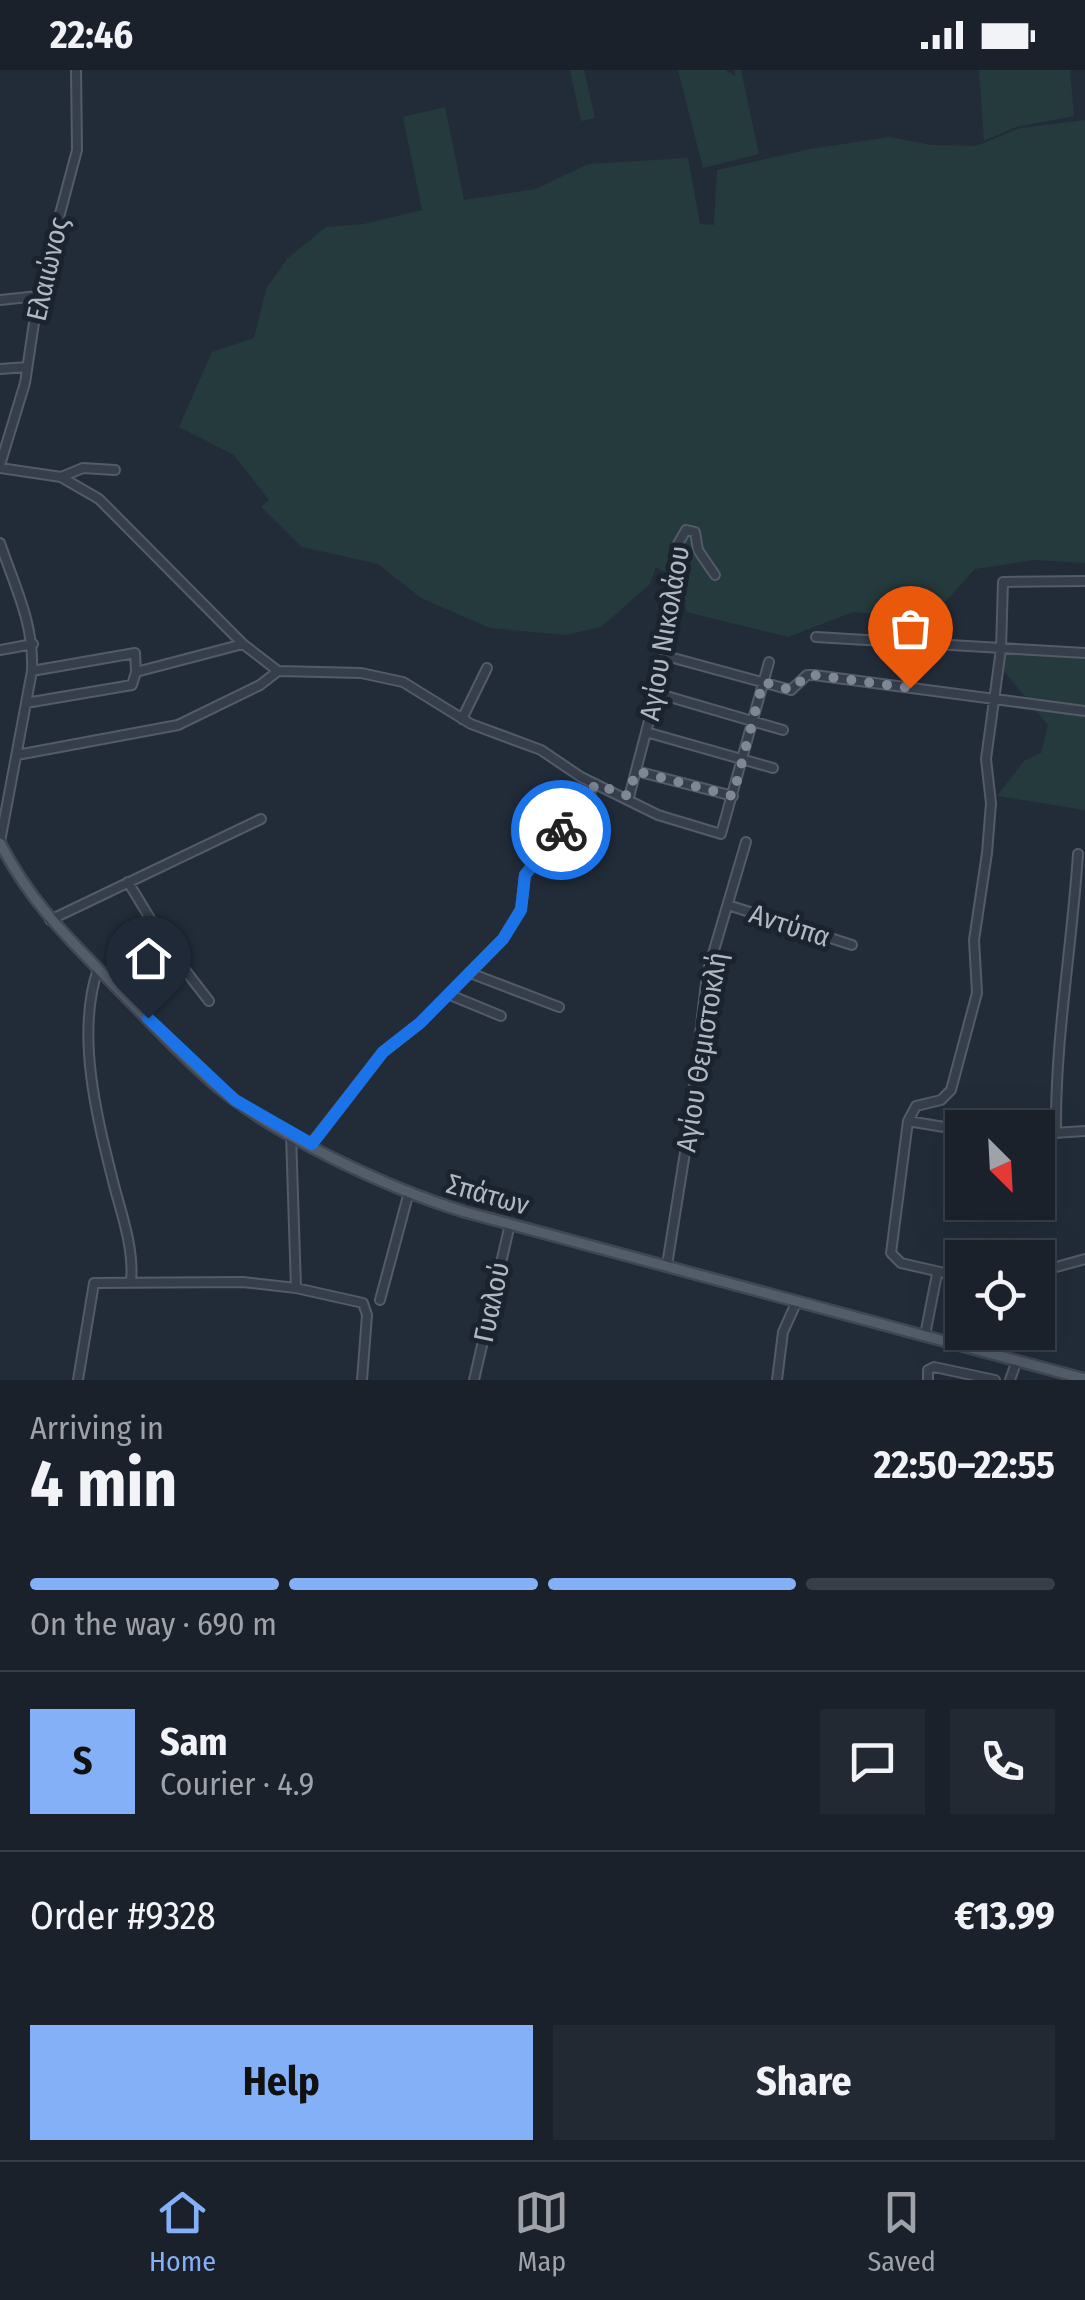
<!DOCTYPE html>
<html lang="en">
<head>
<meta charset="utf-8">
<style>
	body { margin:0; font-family:"Fira Sans Condensed",sans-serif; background:#232933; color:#f1f3f6; height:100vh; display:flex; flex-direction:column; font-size:38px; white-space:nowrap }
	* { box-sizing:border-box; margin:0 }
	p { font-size:32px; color:#9fa3a9 }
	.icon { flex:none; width:55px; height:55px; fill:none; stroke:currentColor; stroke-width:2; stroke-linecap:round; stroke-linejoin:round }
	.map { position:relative; height:1310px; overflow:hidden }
	.details { display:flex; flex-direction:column; background:#1a212b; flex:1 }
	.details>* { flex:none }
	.needle { width:65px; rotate:156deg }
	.buttons { position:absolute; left:945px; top:1040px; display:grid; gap:20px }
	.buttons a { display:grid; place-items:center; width:110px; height:110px; border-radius:0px; background:#1a212b; box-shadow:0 10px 40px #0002,0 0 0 2px #383e47; font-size:50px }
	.pin { position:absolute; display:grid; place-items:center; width:85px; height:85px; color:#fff; margin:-102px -42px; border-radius:50% 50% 50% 0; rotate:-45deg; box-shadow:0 0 10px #0007 }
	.pin .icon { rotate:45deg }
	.courier { position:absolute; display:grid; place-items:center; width:100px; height:100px; margin:-50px; border:8px solid #1a73e8; border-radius:50%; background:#fff; color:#222; box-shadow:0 2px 12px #0007 }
	.head em { font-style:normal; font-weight:700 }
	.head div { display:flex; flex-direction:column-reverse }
	.head { display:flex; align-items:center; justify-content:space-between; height:170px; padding:0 30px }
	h1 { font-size:65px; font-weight:700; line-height:75px }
	.bar { display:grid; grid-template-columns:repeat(4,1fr); gap:15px 10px; align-content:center; height:120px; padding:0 30px }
	.bar i { height:12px; border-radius:8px; background:#383e47 }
	.bar .on { background:#84b0f7 }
	.bar p { grid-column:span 4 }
	.line { display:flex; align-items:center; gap:25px; padding:0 30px; border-top:2px solid #383e47 }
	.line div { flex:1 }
	.round { display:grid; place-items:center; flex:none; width:105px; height:105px; border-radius:0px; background:#232933 }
	.action { display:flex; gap:20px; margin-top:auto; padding:20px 30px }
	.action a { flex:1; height:115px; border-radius:0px; background:#84b0f7; color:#111; font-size:40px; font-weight:700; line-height:115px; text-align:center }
	.action a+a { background:#232933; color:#f1f3f6 }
	.status { display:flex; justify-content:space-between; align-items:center; height:70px; padding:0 50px; background:#1a212b; direction:ltr }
	.status svg { height:28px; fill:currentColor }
	.tabs { display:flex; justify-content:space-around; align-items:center; height:140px; border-top:2px solid #383e47; background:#1a212b; font-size:28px; color:#9fa3a9 }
	.tabs a { display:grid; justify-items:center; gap:5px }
	.tabs .on { color:#84b0f7 }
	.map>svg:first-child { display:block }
	.green { fill:#253a3c }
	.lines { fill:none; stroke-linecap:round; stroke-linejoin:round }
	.minor-casing { stroke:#535b68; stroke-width:12 }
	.major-casing { stroke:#3f4753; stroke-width:14 }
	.minor { stroke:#353e4a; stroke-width:8 }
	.major { stroke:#535d6a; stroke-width:9 }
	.done { stroke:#7e8795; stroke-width:10; stroke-dasharray:0 18 }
	.route { stroke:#1a73e8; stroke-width:12 }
	.labels { text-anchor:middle; stroke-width:10; stroke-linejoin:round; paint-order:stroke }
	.street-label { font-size:28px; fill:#b0b8c6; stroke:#1b232e }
</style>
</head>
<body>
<div class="status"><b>22:46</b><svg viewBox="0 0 49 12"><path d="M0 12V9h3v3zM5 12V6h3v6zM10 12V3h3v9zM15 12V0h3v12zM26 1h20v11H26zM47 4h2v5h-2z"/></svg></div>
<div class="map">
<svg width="1085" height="1310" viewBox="0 0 1085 1310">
	<rect width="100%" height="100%" fill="#222c39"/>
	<path class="green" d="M570,0h14l11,48 -14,3z
		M678,0h47l10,6v-6h6l18,84 -56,14z
		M979,0h91l4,46 -58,11 -32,14z
		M445,37l19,93 72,-11 52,-25 100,-6 12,66 14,1 3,-55 93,-21 80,-12 41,8 45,1 44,-18 65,-8v443l-51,-3 -59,9 -45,50 -77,-7 -65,25 -102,-25 -3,-30 -27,-15 -6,17 -49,43 -35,8 -76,-7 -69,-30 -43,-34 -76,-17 -41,-40 8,-7 -35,-45 -55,-28 33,-75 42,-14 12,-49 21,-30 39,-32 38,-3 58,-14 -19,-93z
		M1005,582l80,5v153l-88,-14 27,-35 17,-8 7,-28 -44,-54z"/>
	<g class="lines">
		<defs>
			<path id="minor" d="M0,230l38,-4
				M0,299l27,-2
				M0,395l25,-82 13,-87 39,-146 -1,-80
				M0,398l61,9 38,22 144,145 35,27 83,2 42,9 68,42 70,26 40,27 77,38 63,19 48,-172
				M61,407l22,-9 32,2
				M0,473c15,44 34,80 32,128l-32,171
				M816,567l269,16
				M0,580l33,-6
				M666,586l125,34 16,-15h7l271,36
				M32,601l103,-18 1,19
				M656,623l127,37
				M26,633l106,-18 4,-13 107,-28
				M462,649l25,-51
				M646,662l127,36
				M17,685l161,-30 82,-40 18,-14
				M636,701l97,25
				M629,727l37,-141 12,-112 8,-14 9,2 3,18 17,25
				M128,812l40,66 41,53
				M728,835l124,40
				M50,850l211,-101
				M98,899c-23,67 0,153 17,220 8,29 19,62 16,92
				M470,903l89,34
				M450,925l51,21
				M908,1051l54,9
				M1056,1062c-1,-93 16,-185 22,-278
				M291,1064l5,154 67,15 4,12 -5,65
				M1038,1064l47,-3
				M311,1074l72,-92 37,-29 83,-84 18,-30 4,-34 71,-91
				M667,1195l23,-144 17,-147 39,-132
				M1038,1202l47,-13
				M962,1207l-61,-14 -10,-10 17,-132 8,-15 25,-6 10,-10 26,-97 -3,-53 13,-87 4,-50 -5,-44 15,-110 2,-67 82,-1
				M380,1230l29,-108
				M925,1265l12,-61
				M78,1310l16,-97 149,-1 53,6
				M474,1310l36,-156
				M777,1310l6,-48 14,-31
				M928,1310v-10l6,-3 61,13
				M1010,1310l7,-20"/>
			<path id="major" d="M0,773c31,60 68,95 115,143 34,34 67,71 104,102 61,50 171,101 246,124l620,167"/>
		</defs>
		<use href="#minor" class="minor-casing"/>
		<use href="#major" class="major-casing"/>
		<use href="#minor" class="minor"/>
		<use href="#major" class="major"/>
	</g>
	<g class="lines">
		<path class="done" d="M561,760l35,-46 32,12 8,-25 97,25 30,-114 28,8 16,-15h7l96,13"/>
		<path class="route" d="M148,948l87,82 77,44 71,-92 37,-29 83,-84 18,-29 4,-35 36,-45"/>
	</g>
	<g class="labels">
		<g class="street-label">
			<text transform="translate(47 199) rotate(-77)" y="10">Ελαιώνος</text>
			<text transform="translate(664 563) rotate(-80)" y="10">Αγίου Νικολάου</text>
			<text transform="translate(790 855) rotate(18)" y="10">Αντύπα</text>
			<text transform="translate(701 982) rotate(-81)" y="10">Αγίου Θεμιστοκλή</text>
			<text transform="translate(488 1124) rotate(16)" y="10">Σπάτων</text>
			<text transform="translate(491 1232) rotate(-78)" y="10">Γυαλού</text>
		</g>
	</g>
</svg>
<div class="buttons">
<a><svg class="needle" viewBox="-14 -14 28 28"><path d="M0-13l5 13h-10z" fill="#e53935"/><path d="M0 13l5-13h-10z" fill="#9fa3a9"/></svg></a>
<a><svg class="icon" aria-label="locate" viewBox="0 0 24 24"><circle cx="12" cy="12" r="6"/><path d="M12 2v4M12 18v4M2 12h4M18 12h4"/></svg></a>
</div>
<div class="pin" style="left:910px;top:618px;background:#ea580c"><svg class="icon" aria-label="bag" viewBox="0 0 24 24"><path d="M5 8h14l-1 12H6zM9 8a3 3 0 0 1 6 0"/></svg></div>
<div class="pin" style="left:148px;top:948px;background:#1f2937"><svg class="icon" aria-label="home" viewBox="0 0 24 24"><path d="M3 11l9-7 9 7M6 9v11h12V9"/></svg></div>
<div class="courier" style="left:561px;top:760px"><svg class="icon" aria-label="bike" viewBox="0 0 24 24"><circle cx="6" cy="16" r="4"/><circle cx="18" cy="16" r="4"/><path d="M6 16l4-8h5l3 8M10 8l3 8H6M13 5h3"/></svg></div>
</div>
<section class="details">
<div class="head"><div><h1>4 min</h1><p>Arriving in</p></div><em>22:50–22:55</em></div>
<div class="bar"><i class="on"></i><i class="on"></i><i class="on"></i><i></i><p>On the way · 690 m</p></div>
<div class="line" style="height:180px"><b class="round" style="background:#84b0f7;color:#111">S</b><div><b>Sam</b><p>Courier · 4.9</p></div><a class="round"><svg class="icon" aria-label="chat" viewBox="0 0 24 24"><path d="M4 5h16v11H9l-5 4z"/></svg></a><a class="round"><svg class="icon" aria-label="phone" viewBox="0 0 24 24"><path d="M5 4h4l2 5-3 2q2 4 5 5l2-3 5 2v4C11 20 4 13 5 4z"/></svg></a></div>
<div class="line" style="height:130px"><div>Order #9328</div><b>€13.99</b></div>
<div class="action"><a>Help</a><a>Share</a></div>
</section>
<nav class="tabs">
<a class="on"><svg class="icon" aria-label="home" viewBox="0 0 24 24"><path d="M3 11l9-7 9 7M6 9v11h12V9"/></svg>Home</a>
<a><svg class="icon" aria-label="map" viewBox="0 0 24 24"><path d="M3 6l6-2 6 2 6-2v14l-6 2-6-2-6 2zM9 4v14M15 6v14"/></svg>Map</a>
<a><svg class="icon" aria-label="saved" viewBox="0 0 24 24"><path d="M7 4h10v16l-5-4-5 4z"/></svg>Saved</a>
</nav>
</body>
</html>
